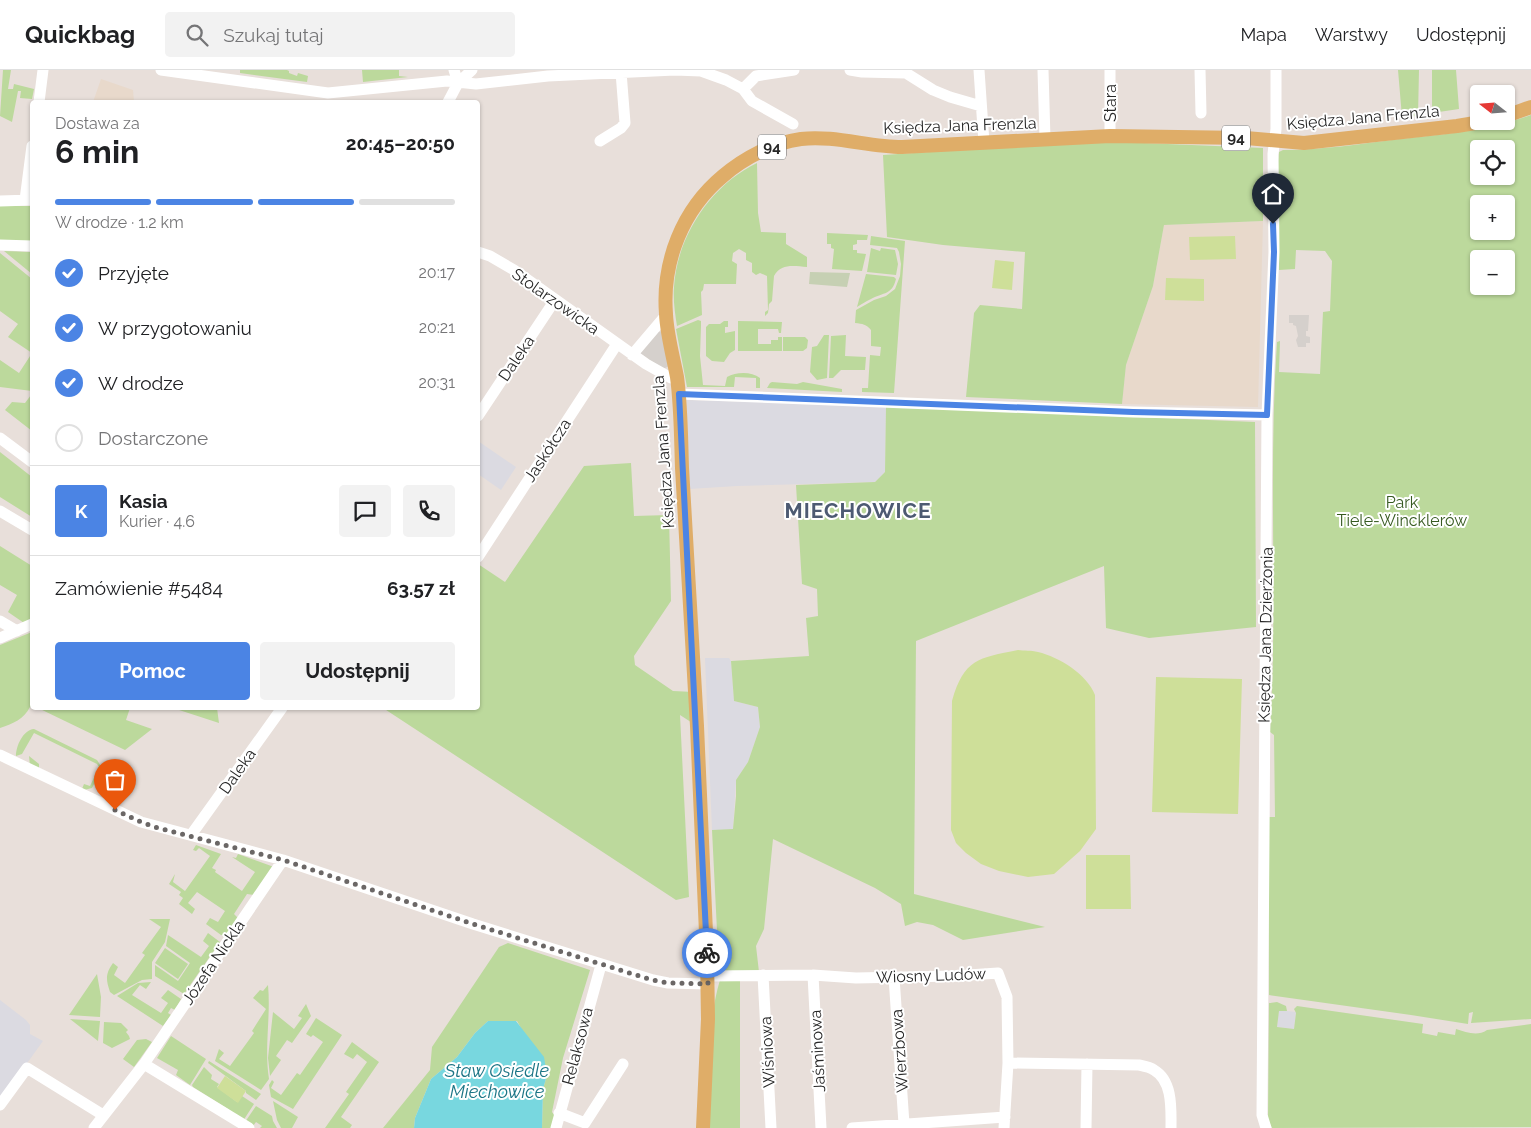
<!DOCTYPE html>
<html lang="pl">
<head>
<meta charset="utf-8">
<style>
	body { margin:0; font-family:Raleway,sans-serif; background:#f2f2f2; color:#202124; height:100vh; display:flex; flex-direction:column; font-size:19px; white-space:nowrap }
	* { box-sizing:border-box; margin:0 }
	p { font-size:16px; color:#757577 }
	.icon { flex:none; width:28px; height:28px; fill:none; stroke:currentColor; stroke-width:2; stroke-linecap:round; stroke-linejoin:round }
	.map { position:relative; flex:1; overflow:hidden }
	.drawer { position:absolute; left:30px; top:30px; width:450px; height:610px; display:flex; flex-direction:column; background:#fff; border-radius:5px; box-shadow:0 1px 4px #0004 }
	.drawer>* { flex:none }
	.needle { width:32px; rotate:287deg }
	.controls { position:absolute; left:1470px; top:15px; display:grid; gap:10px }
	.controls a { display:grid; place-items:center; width:45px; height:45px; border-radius:5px; background:#fff; box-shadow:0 1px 4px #0004; font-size:25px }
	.pin { position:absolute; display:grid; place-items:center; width:42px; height:42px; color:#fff; margin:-51px -21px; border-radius:50% 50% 50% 0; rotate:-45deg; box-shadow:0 0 5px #0007 }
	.pin .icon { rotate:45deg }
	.courier { position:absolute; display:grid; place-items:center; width:50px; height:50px; margin:-25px; border:4px solid #4b84e4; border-radius:50%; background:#fff; color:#222; box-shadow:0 1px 6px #0007 }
	.headline em { font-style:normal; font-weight:700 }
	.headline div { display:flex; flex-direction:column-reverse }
	.headline { display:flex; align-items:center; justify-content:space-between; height:85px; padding:0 25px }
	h1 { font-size:32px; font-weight:700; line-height:38px }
	.bar { display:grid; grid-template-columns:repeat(4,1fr); gap:8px 5px; align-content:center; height:60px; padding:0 25px }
	.bar i { height:6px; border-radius:4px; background:#e0e0e0 }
	.bar .selected { background:#4b84e4 }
	.bar p { grid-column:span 4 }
	.line { display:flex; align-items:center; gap:12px; padding:0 25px; border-top:1px solid #e0e0e0 }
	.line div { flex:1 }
	.round { display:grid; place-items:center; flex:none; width:52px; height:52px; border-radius:5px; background:#f2f2f2 }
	ol { padding:0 25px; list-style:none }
	li { display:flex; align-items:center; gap:15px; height:55px }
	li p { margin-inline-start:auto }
	li .icon { padding:5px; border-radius:50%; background:#4b84e4; color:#fff; stroke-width:4 }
	li:last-child { color:#757577 }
	li i { width:28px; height:28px; border:2px solid #e0e0e0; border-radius:50% }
	.primary-button { display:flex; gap:10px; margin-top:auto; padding:10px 25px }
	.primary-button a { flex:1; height:58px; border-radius:5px; background:#4b84e4; color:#fff; font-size:20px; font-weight:700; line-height:58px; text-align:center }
	.primary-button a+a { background:#f2f2f2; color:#202124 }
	header { display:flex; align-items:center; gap:30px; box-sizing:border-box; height:70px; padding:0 25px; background:#fff; border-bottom:1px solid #e0e0e0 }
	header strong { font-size:24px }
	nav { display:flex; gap:28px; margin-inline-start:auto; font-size:18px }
	.search { width:350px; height:45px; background:#f2f2f2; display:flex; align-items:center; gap:12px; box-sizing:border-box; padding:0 18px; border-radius:5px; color:#757577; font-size:19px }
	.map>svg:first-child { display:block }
	.industrial { fill:#dbdae1 }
	.education { fill:#e8d9cb }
	.green { fill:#bcd99c; fill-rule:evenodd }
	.cemetery { fill:#c6d0b3 }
	.pitch { fill:#cedf99 }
	.plaza { fill:#d5d0cc }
	.water { fill:#78d7df }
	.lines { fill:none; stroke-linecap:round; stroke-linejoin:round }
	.minor { stroke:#fff; stroke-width:11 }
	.major { stroke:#dfad68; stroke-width:14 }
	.done { stroke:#6b6766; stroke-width:5; stroke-dasharray:0 9 }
	.route { stroke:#4b84e4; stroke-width:6 }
	.labels { text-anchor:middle; stroke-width:4; stroke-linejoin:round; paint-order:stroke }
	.shield { fill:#fff; stroke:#686868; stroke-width:1 }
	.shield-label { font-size:15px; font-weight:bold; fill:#272727 }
	.street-label { font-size:16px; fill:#272727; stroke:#fff }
	.park-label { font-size:16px; fill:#375a21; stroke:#fff }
	.water-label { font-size:18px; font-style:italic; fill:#1c7586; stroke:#fff }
	.district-label { font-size:21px; font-weight:bold; letter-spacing:1px; fill:#4d5a72; stroke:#fff }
</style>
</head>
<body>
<header>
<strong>Quickbag</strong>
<div class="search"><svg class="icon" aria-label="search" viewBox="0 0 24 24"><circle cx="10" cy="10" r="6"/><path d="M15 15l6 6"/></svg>Szukaj tutaj</div>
<nav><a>Mapa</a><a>Warstwy</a><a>Udostępnij</a></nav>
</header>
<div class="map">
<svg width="1531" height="1058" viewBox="0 0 1531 1058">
	<rect width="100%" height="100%" fill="#e8dfda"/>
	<path class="industrial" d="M685,330l201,6 -1,66 -10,10 -138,4 -48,3z
		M478,371l38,26 -15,23 -23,-16z
		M705,588h24l2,3 3,40 24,6 2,20 -12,35 -12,18 -3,50h-21z
		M0,930l26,20 4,5v9l13,7 -43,60z
		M1279,940l17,2 -2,17 -17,-2z"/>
	<path class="education" d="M101,9l32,11 1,12h-41z
		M1263,151l-5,186 -136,-3 4,-39 27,-79 11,-61z"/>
	<path class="green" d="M3,0h8l-3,19h5l1,-5 20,5 -2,10 -12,-1 1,-7h-3l-6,31 -12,-6z
		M240,0h47l2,1v2l8,3 1,-3 10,3 -1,6 -67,-9z
		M362,0h37v6l9,1 -45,5z
		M1398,0h21l-1,46 -16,1z
		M1432,0h24l3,39 -27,4z
		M1531,45v904l-60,4 2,-11 -4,1 -1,11 -57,-9 -142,-20 -1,-178h7l-1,-82 -4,-3c8,-130 -2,-260 7,-390l3,-1 -1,31 41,2 3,-62 7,-1 2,-50 -7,-10 -29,-1 -1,19 -16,1 -2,-100 2,-18 4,-2c39,0 77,-6 116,-11 47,-5 87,-8 132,-24zM1479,79h27v27h-27zM1479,134h27v27h-27zM1479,189h27v27h-27z
		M1120,72l143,6v73l-99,4 -11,61 -27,79 -4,39 -156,-7 8,-84 6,-8 42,4 3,-57 -82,-7 -56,-8 -4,-82 124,-8z
		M757,93l1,50 3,19 25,1v11l21,13v10c-13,-1 -26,-4 -33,9l-2,25 -3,3 -1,9 -3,3v-4l3,-2 -1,-34 -7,-3 -4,2 -4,-3v-9l-6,-3v-7l-7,-4 -6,4 -1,8 5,3 -1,20h-32l-1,6 -2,2 1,23 -25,11c-2,-13 -4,-26 -3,-39 3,-51 37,-102 83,-124z
		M0,136h32v35h-32z
		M827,163l41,2 -1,5h-10v4l-4,1v5h4v3l9,1 -4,17 -30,-2 2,-20 -3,-1v-4h-4z
		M871,166l34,5 -11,152 -32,-1v-4h6l2,-33 10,1 1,-9 -10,-1v-16c-5,-6 -8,-6 -16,-7l1,-13 18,-10 12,-4 9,-7 5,-13 1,-12 -2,-12 -2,-4 -27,-3z
		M871,178l9,3 1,-3 14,2 3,14 -2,11 -29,-3z
		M4,181l28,1v22z
		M0,183l32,26v112l-32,-4v-27l19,13 13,-20 -24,-16 10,-13 -18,-13z
		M866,204l28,3 2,2c-4,16 -12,13 -25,20 -5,2 -9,5 -14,8z
		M698,250l3,1v5l-1,30 3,29 22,1 2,-9c9,-5 24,-6 33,1v10h-4v-10l-21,-1 -1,10h-47l-11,-58z
		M724,251h4v6h-3v6l10,-2v19l-5,3 -6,9 -12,-1 -6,-5v-29l3,-3h11z
		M738,251l44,1 -1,11h-2l-1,-4h-20v15h13v-4h7v-3h4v14h-44z
		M824,265h5l-2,43 -10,2 -7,-8 2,-25 5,-1z
		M846,265l-1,21 21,1 -1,13h-24l-8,8h-4l2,-42z
		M783,267h22l3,3 -1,8 -4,3h-20z
		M772,312l25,2 6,-2 39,7v3l-75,-4 3,-5z
		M31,325h1v36l-27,-21 7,-8 13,1z
		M886,336l369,16 1,205 -107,11 -43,-10 -2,-62 -188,75 -2,253 131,33 -82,13 -30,-15 -16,-3 -12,4 -4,-22 -26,-16 -102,-49 -9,90 -8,17 3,26 -40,-1 -7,-141 21,-1 3,-33v-16l12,-18 12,-35 -2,-20 -24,-6 -3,-40 78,-5 -3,-38 12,-2 -1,-27 -15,-5 -6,-99 79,-3 10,-10z
		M0,382l32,25v40l-32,-20z
		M631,393l3,53 35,-1 2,86 -37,55 1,9 38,26 21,1 3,34 -17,-11 9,182 -13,3 -293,-192h95v-144l27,18 79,-116z
		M0,476l32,20v53l-8,4 -16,-11 9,-17 -17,-10z
		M32,562v75h-2c-7,13 -16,16 -30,21v-83z
		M38,638h92l-4,12 26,9 -27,21z
		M170,638h47l2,15 -43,-14z
		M34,659l63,31 5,8 -10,20 -8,2 -8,-1 -46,-23 -1,-10 10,8v4l43,21 2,-5 6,2 9,-19 -2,-3 -63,-31 -12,21 -6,2c0,-10 7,-26 18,-27z
		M196,775l25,9 -9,14 4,2 -1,2 27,19 13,-19 -23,-15 4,1 2,-4 36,13 -20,28 -7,-1 -13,20 5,5 -13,17 -5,-1 -15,-11 4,-6 8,4 7,-11 -28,-19 -9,11 7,6 -3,5 -13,-10 4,-6 -4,-3 2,-3 -12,-8 6,-10 -2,8 12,9 25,-35 -11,-8 -3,3 -3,-1z
		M149,849h21l-5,23 -13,20v17l-10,1 -28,15 -4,-3c-4,-12 -5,-18 3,-29l5,4 -4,8 11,8 20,-28 -3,-2 19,-26z
		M208,863l12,9 -36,52 -29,-18v-11l23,16 12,-18 -24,-17 2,-11 33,22 8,-11 -6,-5z
		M508,873l82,27 -27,88 -11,54 3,4 -3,12h-10l1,-39 4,-14 -30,-54h-29l-13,12 -18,24 -26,22 -16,39 -1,10h-31l47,-58 2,-23 67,-100z
		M165,878l23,16 -10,15 -23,-16z
		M97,904l4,23 -1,20 -31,-2z
		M740,909v149h-32c2,-49 -2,-101 12,-148z
		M151,912l-5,7 -6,-4 -8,10 29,18 7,-10 -7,-5 7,-8 13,9 -6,11 -4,-2 -3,5 3,2 -8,11 -46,-30 21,-13z
		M268,915c3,32 -4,62 1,94l-8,11 -46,-29 4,-12 5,4 -5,6 11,7 24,-33 -2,-2 14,-22 -13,-11 7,-8 3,1z
		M1277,932l9,4 1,5h-8l-2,16 17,2 2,-16 -2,-4 3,-3 126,18 -1,9 15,3 1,-4 17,3 1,-6c10,3 21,8 31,1l44,-6v103l-259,1 -4,-8 1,-117z
		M306,934l5,12 -19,27 -5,-3 -11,16 5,4 -11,16 -2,-18 5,-46 21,17 8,-11 -4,-2z
		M316,948l26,17 -49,74 -22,-12 -2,-12 3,-5 2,2 -3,6 10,7 16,-22 3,2 23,-33 -10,-7 -2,2 -5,-3z
		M70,949l30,2 -2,20z
		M104,952l17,1 7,7 -2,2 3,4 1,3 -18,9 -9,-5z
		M171,966l35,23 -16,26 -14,-10 2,-5 -21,-12z
		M146,969l6,3 -18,25 -11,-8 14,-19z
		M352,972l27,20 -38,55 11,8 -2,3h-25l24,-34 -3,-2 21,-30 -10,-8 -4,5 -9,-5z
		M209,991l52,33 -5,6 -10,-7v-2l-38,-28z
		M204,997l8,8 -1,4 8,5 -2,3 20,15 5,-6 12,8 -11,17 -15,-12 -35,-22 -1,-2z
		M273,1031l25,16 -6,11h-11l-4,-8z
		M256,1036l16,10 1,5 4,7h-17l2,-2 -6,-4 -3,4 -8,-4z"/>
	<path class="cemetery" d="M810,202l40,1 -3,14 -38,-3z"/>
	<path class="pitch" d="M1235,166l1,23 -46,1 -1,-23z
		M995,190l19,2 -2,28 -20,-2z
		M1166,208l38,1v22l-39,-1z
		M1018,580c6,1 13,0 20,2 21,5 49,22 57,43l1,134 -16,22 -26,23 -26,3 -29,-6 -18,-7 -15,-11 -10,-10 -5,-13 1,-129c12,-42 26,-43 66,-51z
		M1156,607l86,2 -4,135 -86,-2z
		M1086,785h44l1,54h-45z
		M225,1006l21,15 -8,12 -21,-15z"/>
	<path class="plaza" d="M1289,245h20l-1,16h-2v5l4,1v6h-4v4h-8l-2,-7 2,-4 -2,-10 -3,-1v-2h-4z
		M663,261l6,35 -6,3 -23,-16 18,-21z"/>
	<path class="water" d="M488,951h28l28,36 3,18 -4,14 -1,39h-128l1,-10 16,-39 26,-22 18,-24z"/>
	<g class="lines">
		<path class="minor" d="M161,0l167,23 119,-12 29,3 72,-8 127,-6 26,1 25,9 17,9 9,12 41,23
			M454,0l4,13
			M850,0l12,2 44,1 27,17 17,7 31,9
			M979,0l5,73
			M1043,0l2,69
			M1200,0l1,43
			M743,19l13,-13 38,-6
			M39,32l4,-32
			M448,32l10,-19 14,-13
			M1110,66v-66
			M600,71l21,-13 4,-5 -4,-51
			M25,130l7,-54
			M0,131l31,-1
			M0,175l32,1
			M478,182l12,4 24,14 132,94 25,14 5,-1
			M632,285l34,-40
			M679,324l454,18 134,3
			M478,346l77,-116
			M0,368l32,24
			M0,441l32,19
			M478,487l139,-213
			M0,551l17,10
			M0,568l32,-14
			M0,685l141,67 142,38 190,64 180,56 15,3 40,1
			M191,765l91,-127
			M763,905l8,153
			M813,905l8,153
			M708,906l105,-1 43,3 98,-2 44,-3 9,24 1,66 -4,65
			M894,907l10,147
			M1008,993l131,2c5,1 11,2 15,5 19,11 17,39 17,58
			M144,994l105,64
			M0,1035l27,-37 76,47
			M559,1043l26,10 38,-59
			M94,1058l50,-64 139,-204
			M556,1058l45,-163
			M852,1058l153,-11
			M1086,1058l1,-64
			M1266,1058l-4,-13 5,-700 7,-163 -1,-98 3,-25v-59"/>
		<path class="major" d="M1506,46l25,-9
			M703,1058l5,-109 -1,-63 -10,-230 -15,-258c-1,-30 -1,-61 -5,-91 -4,-21 -10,-42 -11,-63 -4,-52 16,-104 57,-138 21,-18 49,-33 78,-37 33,-4 68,8 101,8l208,-11 136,2 58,5 153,-17 30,-5"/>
	</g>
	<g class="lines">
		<path class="done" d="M115,740l26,12 17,6 125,32 190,64 179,56 16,3 40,1 -1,-31"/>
		<path class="route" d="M707,883l-28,-559 454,18 134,3 7,-163 -1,-28"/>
	</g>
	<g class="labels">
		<g class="shield">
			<rect x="1222" y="55.5" width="28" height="25" rx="4"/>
			<rect x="758" y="64.5" width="28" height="25" rx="4"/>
		</g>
		<g class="shield-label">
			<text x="1236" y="73">94</text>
			<text x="772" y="82">94</text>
		</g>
		<g class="street-label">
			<text transform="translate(1110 33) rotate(-90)" y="6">Stara</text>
			<text transform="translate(1363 47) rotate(-5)" y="6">Księdza Jana Frenzla</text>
			<text transform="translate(960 55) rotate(-2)" y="6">Księdza Jana Frenzla</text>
			<text transform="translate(556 231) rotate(35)" y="6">Stolarzowicka</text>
			<text transform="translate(516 288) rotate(-56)" y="6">Daleka</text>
			<text transform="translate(547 380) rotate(-57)" y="6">Jaskółcza</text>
			<text transform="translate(663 382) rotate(-94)" y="6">Księdza Jana Frenzla</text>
			<text transform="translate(1265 565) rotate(-89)" y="6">Księdza Jana Dzierżonia</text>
			<text transform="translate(237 701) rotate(-55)" y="6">Daleka</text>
			<text transform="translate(213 892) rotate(-56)" y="6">Józefa Nickla</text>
			<text transform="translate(931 905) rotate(-2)" y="6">Wiosny Ludów</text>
			<text transform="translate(577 976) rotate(-75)" y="6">Relaksowa</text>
			<text transform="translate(817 981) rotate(-93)" y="6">Jaśminowa</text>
			<text transform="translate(899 981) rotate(-94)" y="6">Wierzbowa</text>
			<text transform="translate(767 982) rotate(-93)" y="6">Wiśniowa</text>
		</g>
		<g class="park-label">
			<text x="1402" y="438">Park<tspan x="1402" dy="18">Tiele-Wincklerów</tspan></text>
		</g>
		<g class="water-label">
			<text x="497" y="1007">Staw Osiedle<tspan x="497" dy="21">Miechowice</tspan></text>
		</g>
		<g class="district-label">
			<text x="858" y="448">MIECHOWICE</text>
		</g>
	</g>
</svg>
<div class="controls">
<a><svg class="needle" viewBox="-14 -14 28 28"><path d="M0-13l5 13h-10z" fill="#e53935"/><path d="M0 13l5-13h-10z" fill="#757577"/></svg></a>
<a><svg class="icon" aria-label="locate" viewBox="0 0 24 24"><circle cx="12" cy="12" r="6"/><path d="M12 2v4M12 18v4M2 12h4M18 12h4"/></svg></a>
<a>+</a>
<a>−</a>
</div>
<div class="pin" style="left:115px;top:740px;background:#ea580c"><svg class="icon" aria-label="bag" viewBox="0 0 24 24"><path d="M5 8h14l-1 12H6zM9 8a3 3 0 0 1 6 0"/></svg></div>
<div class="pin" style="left:1273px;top:154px;background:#1f2937"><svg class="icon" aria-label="home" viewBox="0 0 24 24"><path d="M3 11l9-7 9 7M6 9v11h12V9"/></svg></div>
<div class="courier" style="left:707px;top:883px"><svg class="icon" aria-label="bike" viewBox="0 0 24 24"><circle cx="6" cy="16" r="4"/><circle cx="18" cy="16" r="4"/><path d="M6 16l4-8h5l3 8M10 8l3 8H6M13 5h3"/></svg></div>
<section class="drawer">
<div class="headline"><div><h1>6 min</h1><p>Dostawa za</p></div><em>20:45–20:50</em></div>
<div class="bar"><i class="selected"></i><i class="selected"></i><i class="selected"></i><i></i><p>W drodze · 1.2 km</p></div>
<ol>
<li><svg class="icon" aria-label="check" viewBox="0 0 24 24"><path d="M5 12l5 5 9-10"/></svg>Przyjęte<p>20:17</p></li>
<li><svg class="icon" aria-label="check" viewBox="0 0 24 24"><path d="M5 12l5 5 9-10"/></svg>W przygotowaniu<p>20:21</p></li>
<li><svg class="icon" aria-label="check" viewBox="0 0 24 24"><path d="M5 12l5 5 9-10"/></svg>W drodze<p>20:31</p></li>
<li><i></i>Dostarczone</li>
</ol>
<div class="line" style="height:90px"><b class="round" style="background:#4b84e4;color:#fff">K</b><div><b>Kasia</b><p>Kurier · 4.6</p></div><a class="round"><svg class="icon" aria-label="chat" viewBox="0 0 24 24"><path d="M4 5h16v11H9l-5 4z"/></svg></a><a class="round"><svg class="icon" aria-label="phone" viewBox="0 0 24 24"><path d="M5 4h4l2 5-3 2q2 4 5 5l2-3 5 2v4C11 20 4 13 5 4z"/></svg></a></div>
<div class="line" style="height:65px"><div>Zamówienie #5484</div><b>63.57 zł</b></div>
<div class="primary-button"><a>Pomoc</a><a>Udostępnij</a></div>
</section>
</div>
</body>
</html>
